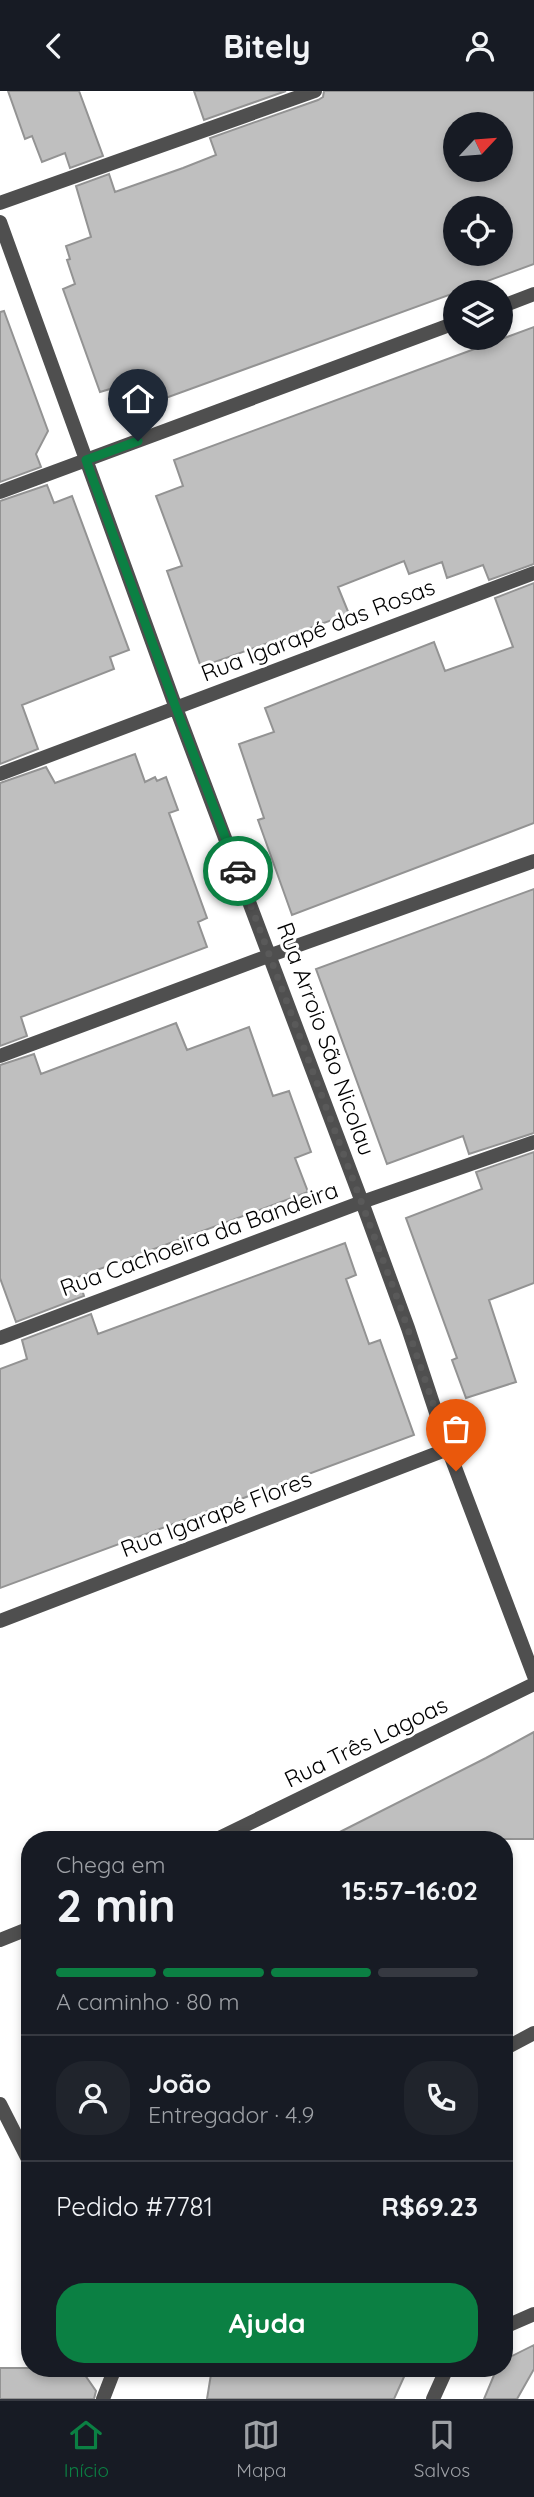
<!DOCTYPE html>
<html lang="pt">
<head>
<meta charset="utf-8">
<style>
	body { margin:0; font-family:Quicksand,sans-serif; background:#20242c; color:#f1f3f6; height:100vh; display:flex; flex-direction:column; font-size:26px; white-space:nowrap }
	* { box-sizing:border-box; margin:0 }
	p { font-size:23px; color:#9ea1a6 }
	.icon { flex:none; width:38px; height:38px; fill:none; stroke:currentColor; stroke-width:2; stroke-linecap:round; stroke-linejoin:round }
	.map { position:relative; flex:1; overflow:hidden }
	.drawer { position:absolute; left:21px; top:1740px; width:492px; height:546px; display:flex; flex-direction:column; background:#171b24; border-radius:28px; box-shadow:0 4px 10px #0003 }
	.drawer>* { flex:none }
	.needle { width:46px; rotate:64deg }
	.fabs { position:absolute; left:443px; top:21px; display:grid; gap:14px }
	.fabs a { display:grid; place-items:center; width:70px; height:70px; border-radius:50%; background:#171b24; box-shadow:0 4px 10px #0003; font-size:35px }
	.pin { position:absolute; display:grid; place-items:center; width:60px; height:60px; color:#fff; margin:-72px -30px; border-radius:50% 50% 50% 0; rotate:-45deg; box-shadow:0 0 7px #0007 }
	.pin .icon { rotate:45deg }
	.courier { position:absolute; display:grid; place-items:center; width:70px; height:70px; margin:-35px; border:5px solid #0b8043; border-radius:50%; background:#fff; color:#222; box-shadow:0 2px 9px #0007 }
	.head em { font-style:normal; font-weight:700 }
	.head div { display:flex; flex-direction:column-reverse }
	.head { display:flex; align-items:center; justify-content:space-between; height:119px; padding:0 35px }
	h1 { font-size:46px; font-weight:700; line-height:52px }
	.bar { display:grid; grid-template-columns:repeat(4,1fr); gap:10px 7px; align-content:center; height:84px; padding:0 35px }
	.bar i { height:9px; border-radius:5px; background:#363941 }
	.bar .active { background:#0b8043 }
	.bar p { grid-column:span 4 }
	.line { display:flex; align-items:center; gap:18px; padding:0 35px; border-top:2px solid #363941 }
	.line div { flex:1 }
	.round { display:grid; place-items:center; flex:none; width:74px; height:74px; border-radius:28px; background:#20242c }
	.action { display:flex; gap:14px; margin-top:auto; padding:14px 35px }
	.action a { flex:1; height:80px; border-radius:28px; background:#0b8043; color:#fff; font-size:28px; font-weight:700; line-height:80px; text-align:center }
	header { display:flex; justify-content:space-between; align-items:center; height:91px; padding:0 35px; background:#171b24; font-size:32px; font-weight:700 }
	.menu { display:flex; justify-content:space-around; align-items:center; height:98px; border-top:2px solid #363941; background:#171b24; font-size:19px; color:#9ea1a6 }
	.menu a { display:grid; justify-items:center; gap:4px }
	.menu .active { color:#0b8043 }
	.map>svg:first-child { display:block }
	.building { fill:#bfbfbf; stroke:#939393; stroke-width:2; fill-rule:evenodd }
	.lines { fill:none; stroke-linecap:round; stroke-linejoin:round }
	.minor { stroke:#4f4f4f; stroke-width:14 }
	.tertiary { stroke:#4f4f4f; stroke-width:14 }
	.done { stroke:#595959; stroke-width:7; stroke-dasharray:0 12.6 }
	.route { stroke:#0b8043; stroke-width:9 }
	.labels { text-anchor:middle; stroke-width:6; stroke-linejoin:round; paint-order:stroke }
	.street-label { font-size:23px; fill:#000; stroke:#fff }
</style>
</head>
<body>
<header><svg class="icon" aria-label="back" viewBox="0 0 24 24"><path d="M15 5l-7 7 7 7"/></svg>Bitely<svg class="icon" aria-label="person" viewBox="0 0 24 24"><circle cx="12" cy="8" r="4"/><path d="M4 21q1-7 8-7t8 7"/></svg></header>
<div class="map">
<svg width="534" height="2308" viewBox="0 0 534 2308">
	<rect width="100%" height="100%" fill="#fff"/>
	<path class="building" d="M8,0h71l24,65 -33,12 -5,-15 -23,9 -10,-26 -7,3z
		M194,0h92l-82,29z
		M324,0h210v173l-415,151 -9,-26 -10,3 -37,-103 12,-5 -8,-24 3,-1 -4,-13 25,-9 -15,-51 33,-12 6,18 68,-24 33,-13 -6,-17 108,-38 5,-3zM455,33h45v46h-45zM455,117h45v46h-45z
		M4,220l44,120 -12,23 5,13 -41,15v-170z
		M534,236v237l-45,16 -6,-15 -36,13 -5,-16 -33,12 -5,-13 -66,26 11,27 -148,53 -34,-96 15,-5 -26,-70 27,-10 -9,-26z
		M47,394l7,18 18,-7 57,154 -19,7 4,12 -92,36 16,44 -38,15v-263z
		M534,492v240l-242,92 -34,-95 6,-2 -25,-74 35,-12 -9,-24 169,-66 11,29 68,-24 -18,-49z
		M135,663l10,28 10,-5 2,4 9,-4 12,33 -9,3 38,105 -9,4 9,25 -186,70 6,19 -27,10v-263l46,-16 9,16z
		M534,798v244l-65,21 -6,-18 -76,28 -71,-195z
		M176,932l11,27 62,-23 24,69 16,-5 22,61 -16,6 13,34 -230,85 6,19 -68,26 -16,-44v-213l34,-11 7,20z
		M534,1061v131l-45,17 27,82 -50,16 -14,-38 5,-2 -51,-140 76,-29 -6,-17z
		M345,1152l11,32 -10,4 23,65 11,-4 34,95 -414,153v-219l27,-10 -5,-19 69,-26 7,20z
		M534,1641v107h-208l160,-81z
		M534,2254v24l-17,30h-33l13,-31h7v-8z
		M0,2277h80l16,23 -2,8h-94z
		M212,2277h196l-14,31h-187z"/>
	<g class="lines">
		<path class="minor" d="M0,112l315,-112
			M0,131l176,486 186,494 46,126 40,121 86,227
			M500,216l34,-13
			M0,401l455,-169
			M0,683l534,-201
			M0,965l271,-101 263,-94
			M0,1247l362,-136 172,-60
			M0,1530l448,-172
			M504,1958l30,-16
			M0,2013l30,59
			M504,2236l30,-13
			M103,2308l12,-31
			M433,2308l14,-31"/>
		<path class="tertiary" d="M217,1748l317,-155
			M0,1849l30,-12"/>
	</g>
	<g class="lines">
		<path class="done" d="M238,780l161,432 57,168"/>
		<path class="route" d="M138,350l-52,19 90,248 62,163"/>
	</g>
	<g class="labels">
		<g class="street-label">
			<text transform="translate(318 539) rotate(-21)" y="8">Rua Igarapé das Rosas</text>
			<text transform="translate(326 948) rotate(70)" y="8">Rua Arroio São Nicolau</text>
			<text transform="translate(199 1148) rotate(-20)" y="8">Rua Cachoeira da Bandeira</text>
			<text transform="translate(216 1423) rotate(-21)" y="8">Rua Igarapé Flores</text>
			<text transform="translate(366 1651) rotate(-26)" y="8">Rua Três Lagoas</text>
		</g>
	</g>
</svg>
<div class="fabs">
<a><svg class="needle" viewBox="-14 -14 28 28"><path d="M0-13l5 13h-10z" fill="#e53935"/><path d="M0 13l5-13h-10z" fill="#9ea1a6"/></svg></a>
<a><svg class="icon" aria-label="locate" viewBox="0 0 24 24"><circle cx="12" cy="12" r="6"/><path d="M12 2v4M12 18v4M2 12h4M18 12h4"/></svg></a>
<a><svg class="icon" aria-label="layers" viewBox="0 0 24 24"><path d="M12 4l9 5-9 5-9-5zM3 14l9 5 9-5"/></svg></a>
</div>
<div class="pin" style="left:456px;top:1380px;background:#ea580c"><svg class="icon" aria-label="bag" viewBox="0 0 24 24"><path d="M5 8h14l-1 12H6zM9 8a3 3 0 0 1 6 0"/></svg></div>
<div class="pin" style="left:138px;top:350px;background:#1f2937"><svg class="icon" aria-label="home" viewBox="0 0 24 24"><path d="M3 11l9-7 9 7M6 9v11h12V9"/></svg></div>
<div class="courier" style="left:238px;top:780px"><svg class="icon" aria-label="car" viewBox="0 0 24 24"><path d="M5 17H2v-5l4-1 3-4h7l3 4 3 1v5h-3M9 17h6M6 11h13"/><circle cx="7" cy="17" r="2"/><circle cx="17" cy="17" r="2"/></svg></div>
<section class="drawer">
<div class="head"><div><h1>2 min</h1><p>Chega em</p></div><em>15:57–16:02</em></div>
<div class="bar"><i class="active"></i><i class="active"></i><i class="active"></i><i></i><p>A caminho · 80 m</p></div>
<div class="line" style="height:126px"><a class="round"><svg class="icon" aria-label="person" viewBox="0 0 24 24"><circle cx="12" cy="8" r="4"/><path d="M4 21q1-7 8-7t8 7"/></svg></a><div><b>João</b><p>Entregador · 4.9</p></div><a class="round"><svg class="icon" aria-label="phone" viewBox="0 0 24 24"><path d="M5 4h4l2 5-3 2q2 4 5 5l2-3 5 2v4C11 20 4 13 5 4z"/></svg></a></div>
<div class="line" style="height:91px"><div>Pedido #7781</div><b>R$69.23</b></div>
<div class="action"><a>Ajuda</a></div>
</section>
</div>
<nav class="menu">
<a class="active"><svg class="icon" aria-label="home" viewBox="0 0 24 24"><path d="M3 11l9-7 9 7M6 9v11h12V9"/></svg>Início</a>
<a><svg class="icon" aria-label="map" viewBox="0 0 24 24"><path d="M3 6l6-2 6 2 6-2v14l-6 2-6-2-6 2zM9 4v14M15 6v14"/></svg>Mapa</a>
<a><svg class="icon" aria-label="saved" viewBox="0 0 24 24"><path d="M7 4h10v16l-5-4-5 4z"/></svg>Salvos</a>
</nav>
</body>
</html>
